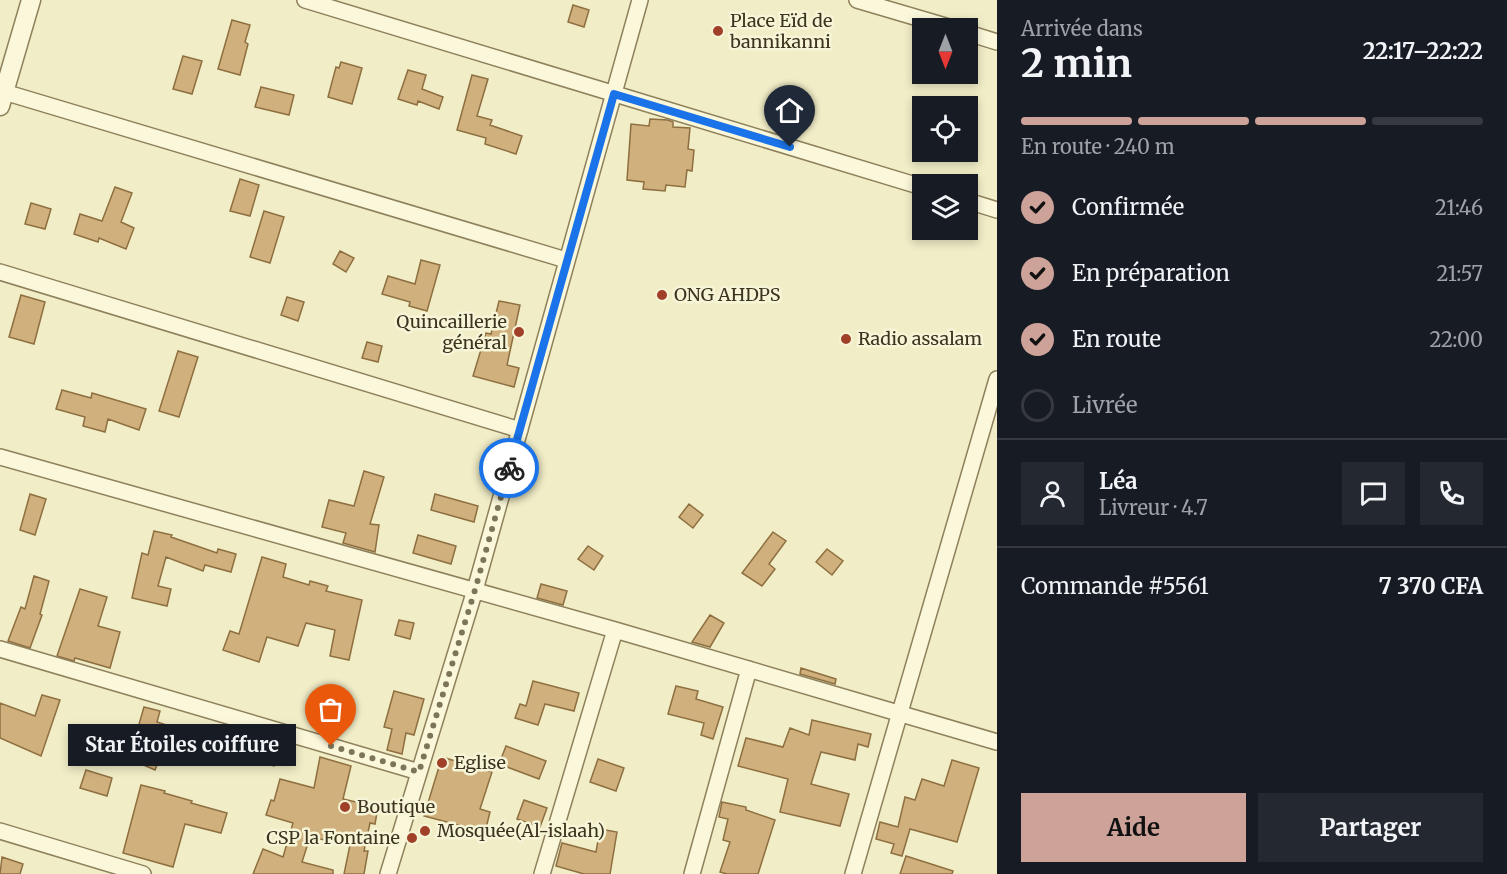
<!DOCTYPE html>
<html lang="fr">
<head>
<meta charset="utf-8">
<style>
	body { margin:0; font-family:Merriweather,serif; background:#242831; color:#f1f3f6; height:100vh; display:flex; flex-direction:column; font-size:22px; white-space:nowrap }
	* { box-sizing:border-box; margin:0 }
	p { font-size:20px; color:#9ea1a6 }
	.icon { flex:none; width:33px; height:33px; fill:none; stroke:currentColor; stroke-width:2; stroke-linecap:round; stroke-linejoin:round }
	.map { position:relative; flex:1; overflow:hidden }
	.details { display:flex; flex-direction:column; background:#171b24; width:510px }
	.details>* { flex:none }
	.needle { width:39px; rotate:180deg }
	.controls { position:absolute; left:912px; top:18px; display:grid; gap:12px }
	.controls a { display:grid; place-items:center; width:66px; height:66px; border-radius:0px; background:#171b24; box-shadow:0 3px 9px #0003; font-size:30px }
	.pin { position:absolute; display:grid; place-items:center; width:51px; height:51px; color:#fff; margin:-62px -26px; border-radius:50% 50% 50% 0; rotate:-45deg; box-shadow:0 0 6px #0007 }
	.pin .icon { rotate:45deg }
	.courier { position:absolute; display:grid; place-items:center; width:60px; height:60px; margin:-30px; border:4px solid #1a73e8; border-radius:50%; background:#fff; color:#222; box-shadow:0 2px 8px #0007 }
	.bubble { position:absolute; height:42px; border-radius:0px; background:#171b24; box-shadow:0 3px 9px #0003; font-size:20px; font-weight:700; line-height:42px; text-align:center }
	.headline em { font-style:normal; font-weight:700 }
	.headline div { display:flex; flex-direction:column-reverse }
	.headline { display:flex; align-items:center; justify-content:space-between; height:102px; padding:0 24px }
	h1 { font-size:39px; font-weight:700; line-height:45px }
	.bar { display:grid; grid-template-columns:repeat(4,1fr); gap:9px 6px; align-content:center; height:72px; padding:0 24px }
	.bar i { height:8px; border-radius:4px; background:#363941 }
	.bar .active { background:#cda299 }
	.bar p { grid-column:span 4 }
	.line { display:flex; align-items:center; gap:15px; padding:0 24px; border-top:2px solid #363941 }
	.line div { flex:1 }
	.round { display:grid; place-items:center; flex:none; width:63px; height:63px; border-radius:0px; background:#242831 }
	ol { padding:0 24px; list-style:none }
	li { display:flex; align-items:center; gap:18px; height:66px }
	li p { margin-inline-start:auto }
	li .icon { padding:6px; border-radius:50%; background:#cda299; color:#111; stroke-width:4 }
	li:last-child { color:#9ea1a6 }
	li i { width:33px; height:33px; border:3px solid #363941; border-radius:50% }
	.button { display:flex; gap:12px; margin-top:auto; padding:12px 24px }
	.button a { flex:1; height:69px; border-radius:0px; background:#cda299; color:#111; font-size:24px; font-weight:700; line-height:69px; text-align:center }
	.button a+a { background:#242831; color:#f1f3f6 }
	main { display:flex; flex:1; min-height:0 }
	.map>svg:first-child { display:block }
	.building { fill:#d0b07c; stroke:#8e6f40; stroke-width:1.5 }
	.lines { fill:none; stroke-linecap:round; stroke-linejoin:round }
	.minor-casing { stroke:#8e805b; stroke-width:18 }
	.tertiary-casing { stroke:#8e805b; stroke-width:21 }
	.minor { stroke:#faf7db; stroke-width:15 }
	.tertiary { stroke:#faf7db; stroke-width:18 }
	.done { stroke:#7c755a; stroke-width:6; stroke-dasharray:0 10.8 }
	.route { stroke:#1a73e8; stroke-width:8 }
	.poi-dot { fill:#a04028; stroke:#f7f5d7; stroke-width:2 }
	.labels { text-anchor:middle; stroke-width:5; stroke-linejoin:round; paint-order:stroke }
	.poi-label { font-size:18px; fill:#3d3420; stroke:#f7f5d7; text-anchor:start }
</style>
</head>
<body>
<main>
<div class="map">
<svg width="997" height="874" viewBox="0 0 997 874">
	<rect width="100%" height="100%" fill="#f1edc7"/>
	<path class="building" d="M573,5l16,5 -5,17 -16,-5z
		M232,20l18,5 -5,17 3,2 -8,31 -22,-6z
		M183,56l19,5 -10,33 -19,-5z
		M341,62l21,6 -10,36 -24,-7 8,-30 3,1z
		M408,70l18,5 -4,14 21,8 -4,12 -21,-8 -1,4 -19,-6z
		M472,75l16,4 -11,37 15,4 -2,5 32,11 -6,18 -31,-10 1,-6 -29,-8z
		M261,87l33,8 -5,20 -34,-8z
		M650,119l18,1 5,2v5l17,1 -2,21 6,1 -2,21 -5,-1 -2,17 -19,-2 -1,6 -22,-2 1,-7 -17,-2 4,-56 18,2z
		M240,179l19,6 -9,31 -20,-5z
		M115,187l17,6 -11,29 13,6 -8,21 -27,-11 -1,4 -24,-8 6,-20 22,7z
		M31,203l20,6 -6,20 -20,-5z
		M264,211l20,6 -14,46 -20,-6z
		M340,251l14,7 -8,14 -13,-8z
		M421,260l19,5 -13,46 -18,-5 1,-4 -28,-8 6,-18 27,8z
		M21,295l24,7 -11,42 -25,-7z
		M287,297l17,5 -6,19 -17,-6z
		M499,301l21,4 -13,60 12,3 -5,19 -41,-11 13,-43 5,1z
		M367,342l15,4 -4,16 -16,-4z
		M178,351l20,6 -19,60 -20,-6z
		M62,390l29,8 1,-5 54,16 -7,21 -31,-11 -3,13 -22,-6 2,-9 -29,-8z
		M364,471l20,6 -14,47 9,1 -4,27 -32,-9 3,-10 -24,-6 7,-27 25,6z
		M30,494l16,5 -11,36 -15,-5z
		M435,494l43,12 -4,16 -43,-12z
		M689,504l14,11 -10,13 -14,-11z
		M154,531l18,4 -1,2 46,16 1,-4 18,5 -5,18 -26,-7 -2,6 -37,-14 -8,29 13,3 -4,17 -35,-8 10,-45 6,2z
		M773,532l13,9 -17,23 6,5 -13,17 -20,-13z
		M418,535l38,11 -5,18 -38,-11z
		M588,546l15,10 -9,14 -16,-11z
		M827,549l16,12 -11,14 -16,-13z
		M262,557l24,7 -3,13 26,8 1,-4 18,5 -2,5 36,9 -13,60 -19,-4 5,-26 -29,-7 -8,23 -31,-9 -8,25 -36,-12 7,-19 9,3z
		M34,576l15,5 -9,33 2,1 -12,33 -22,-7 13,-34 4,2z
		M541,584l26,7 -4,14 -26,-7z
		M80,589l27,8 -9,29 22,6 -10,36 -35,-10 -1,3 -17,-5z
		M710,615l14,8 -14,24 -18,-5z
		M399,620l15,3 -4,16 -15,-4z
		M801,668l35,11 -1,5 -35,-10z
		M533,681l46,12 -5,18 -29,-7 -7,21 -23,-7 5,-14 6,2z
		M676,686l22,5 -2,8 27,8 -10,32 -12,-4 3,-12 -36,-9z
		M394,691l30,8 -10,36 -8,-2 -4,21 -15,-4 5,-21 -8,-2z
		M42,695l18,5 -19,56 -41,-18v-35l35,13z
		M144,707l16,4 -3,11 19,6 -7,20 -4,-2 -10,24 -16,-7 6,-15 -12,-3z
		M812,720l59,14 -3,13 -10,-3 -3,16 -34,-8 -10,32 38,10 -9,32 -60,-14 8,-33 -50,-13 8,-28 37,9 7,-19 19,7z
		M258,741l23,10 -7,15 -23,-10z
		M506,746l40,15 -7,18 -40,-15z
		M320,757l31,9 -8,33 35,8 -3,17 -5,-1 -6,28h4l-4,23h-20l6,-29 -40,-8 -8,25 31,8v4h-80l10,-25 20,8 10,-34 -27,-8 5,-15 3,1 6,-22 34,9z
		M442,757l50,15 -12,37 10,3 -5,20 -61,-16z
		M598,759l26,9 -8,23 -26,-9z
		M952,760l27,8 -22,74 -47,-13 -8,27 -11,-3 3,-9 -18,-5 4,-17 18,5 7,-30 10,3 7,-21 22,7z
		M86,770l26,8 -5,18 -27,-8z
		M141,785l24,6 -1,2 28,8 -1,2 36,10 -6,20 -36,-9 -12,43 -50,-14z
		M524,800l23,8 -7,19 -23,-8z
		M722,802l24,5v3l29,10 -17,54h-31l-7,-2 10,-30 -7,-2 5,-21 -9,-2z
		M600,829l17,3 -7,42h-26l-28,-8 6,-23 34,9z
		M906,856l47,15 -1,3h-52z
		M2,857l21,7 -3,10h-20z"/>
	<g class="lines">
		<defs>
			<path id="minor" d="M305,0l617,187
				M857,0l95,28
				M968,33l29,9
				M4,92l562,168
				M968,201l29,9
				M0,272l520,158
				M0,457l615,173 382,112
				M0,649l419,123
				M0,831l143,43
				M388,874l87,-284 165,-590
				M542,874l73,-244
				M692,874l57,-205
				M853,874l144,-495"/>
			<path id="tertiary" d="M0,106l31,-106"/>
		</defs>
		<use href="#minor" class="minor-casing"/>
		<use href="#tertiary" class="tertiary-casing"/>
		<use href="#minor" class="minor"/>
		<use href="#tertiary" class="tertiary"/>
	</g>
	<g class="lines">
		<path class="done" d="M331,746l88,26 56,-182 34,-122"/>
		<path class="route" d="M509,468l105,-374 176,53"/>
	</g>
	<g class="poi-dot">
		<circle cx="718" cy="31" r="6"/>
		<circle cx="662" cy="295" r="6"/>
		<circle cx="519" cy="332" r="6"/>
		<circle cx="846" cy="339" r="6"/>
		<circle cx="442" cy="763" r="6"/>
		<circle cx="345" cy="807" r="6"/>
		<circle cx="425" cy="831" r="6"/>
		<circle cx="412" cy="838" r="6"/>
	</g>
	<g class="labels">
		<g class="poi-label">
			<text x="730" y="27">Place Eïd de<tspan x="730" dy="21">bannikanni</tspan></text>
			<text x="674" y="301">ONG AHDPS</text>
			<text x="507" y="328" text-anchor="end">Quincaillerie<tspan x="507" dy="21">général</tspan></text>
			<text x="858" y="345">Radio assalam</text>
			<text x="454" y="769">Eglise</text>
			<text x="357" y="813">Boutique</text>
			<text x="437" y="837">Mosquée(Al-islaah)</text>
			<text x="400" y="844" text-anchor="end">CSP la Fontaine</text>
		</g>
	</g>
</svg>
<div class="controls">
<a><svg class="needle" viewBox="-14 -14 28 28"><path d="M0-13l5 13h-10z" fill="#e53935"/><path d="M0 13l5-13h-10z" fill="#9ea1a6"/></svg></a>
<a><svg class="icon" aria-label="locate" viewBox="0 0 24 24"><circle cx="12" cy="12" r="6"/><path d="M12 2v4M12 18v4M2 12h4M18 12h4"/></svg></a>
<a><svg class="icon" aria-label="layers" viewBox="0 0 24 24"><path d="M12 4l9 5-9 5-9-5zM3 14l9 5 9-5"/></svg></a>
</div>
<div class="pin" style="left:331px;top:746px;background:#ea580c"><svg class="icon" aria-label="bag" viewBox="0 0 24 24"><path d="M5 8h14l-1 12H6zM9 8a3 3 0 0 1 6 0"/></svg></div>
<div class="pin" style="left:790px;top:147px;background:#1f2937"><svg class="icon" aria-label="home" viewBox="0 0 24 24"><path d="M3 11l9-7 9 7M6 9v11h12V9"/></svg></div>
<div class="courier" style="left:509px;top:468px"><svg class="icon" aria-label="bike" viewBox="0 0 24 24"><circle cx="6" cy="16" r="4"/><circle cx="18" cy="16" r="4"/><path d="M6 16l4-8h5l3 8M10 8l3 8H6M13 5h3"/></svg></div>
<div class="bubble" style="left:68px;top:724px;width:228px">Star Étoiles coiffure</div>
</div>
<section class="details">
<div class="headline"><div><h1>2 min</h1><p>Arrivée dans</p></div><em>22:17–22:22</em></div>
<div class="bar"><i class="active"></i><i class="active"></i><i class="active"></i><i></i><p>En route · 240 m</p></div>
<ol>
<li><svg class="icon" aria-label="check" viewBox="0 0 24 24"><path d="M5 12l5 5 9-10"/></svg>Confirmée<p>21:46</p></li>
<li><svg class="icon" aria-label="check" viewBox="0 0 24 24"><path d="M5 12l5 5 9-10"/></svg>En préparation<p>21:57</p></li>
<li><svg class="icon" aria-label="check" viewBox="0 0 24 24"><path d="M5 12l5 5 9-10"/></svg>En route<p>22:00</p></li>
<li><i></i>Livrée</li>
</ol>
<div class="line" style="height:108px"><a class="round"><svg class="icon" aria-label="person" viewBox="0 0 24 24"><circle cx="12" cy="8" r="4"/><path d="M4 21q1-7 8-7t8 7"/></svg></a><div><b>Léa</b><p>Livreur · 4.7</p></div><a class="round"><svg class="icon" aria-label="chat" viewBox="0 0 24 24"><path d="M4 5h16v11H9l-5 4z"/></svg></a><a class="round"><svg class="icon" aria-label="phone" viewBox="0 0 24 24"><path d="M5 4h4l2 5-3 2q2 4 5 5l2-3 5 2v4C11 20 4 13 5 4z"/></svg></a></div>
<div class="line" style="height:78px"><div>Commande #5561</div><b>7 370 CFA</b></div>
<div class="button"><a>Aide</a><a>Partager</a></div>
</section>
</main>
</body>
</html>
